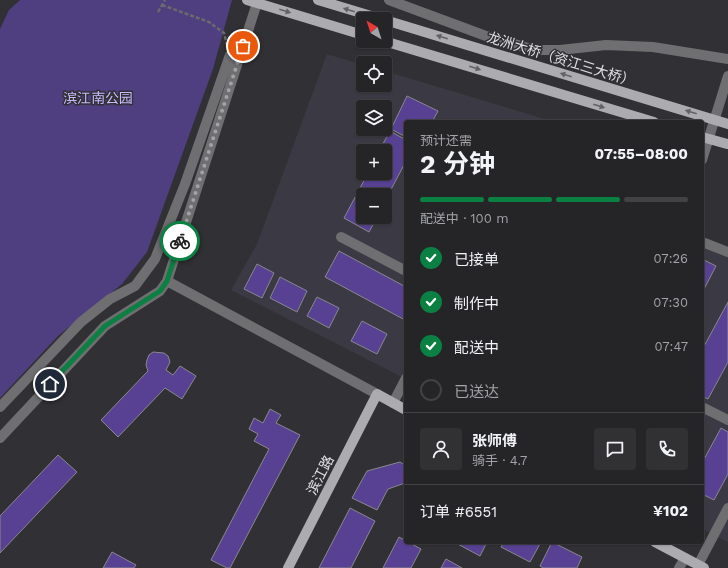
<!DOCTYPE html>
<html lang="zh">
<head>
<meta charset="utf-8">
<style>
	body { margin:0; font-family:"Work Sans","Noto Sans SC",sans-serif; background:#313033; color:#f1f3f6; height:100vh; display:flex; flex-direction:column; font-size:15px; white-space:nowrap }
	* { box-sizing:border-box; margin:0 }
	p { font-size:13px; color:#a3a4a7 }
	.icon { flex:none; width:22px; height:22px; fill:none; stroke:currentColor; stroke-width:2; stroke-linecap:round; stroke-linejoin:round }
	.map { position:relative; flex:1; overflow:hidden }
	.side { position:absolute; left:404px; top:120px; width:300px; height:424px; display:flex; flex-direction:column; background:#252427; border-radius:4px; box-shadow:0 1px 3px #0004,0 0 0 1px #424144 }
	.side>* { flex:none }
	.needle { width:26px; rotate:321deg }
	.buttons { position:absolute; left:356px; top:12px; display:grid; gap:8px }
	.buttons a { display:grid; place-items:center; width:36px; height:36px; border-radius:4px; background:#252427; box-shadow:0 1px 3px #0004,0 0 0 1px #424144; font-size:20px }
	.pin { position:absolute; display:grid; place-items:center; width:34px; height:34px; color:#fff; margin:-17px; border:2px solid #fff; border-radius:50%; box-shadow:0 1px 4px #0007 }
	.courier { position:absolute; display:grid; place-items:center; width:40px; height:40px; margin:-20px; border:3px solid #0b8043; border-radius:50%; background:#fff; color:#222; box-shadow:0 1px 5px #0007 }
	.overview em { font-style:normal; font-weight:700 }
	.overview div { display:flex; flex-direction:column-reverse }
	.overview { display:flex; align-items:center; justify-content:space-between; height:68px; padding:0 16px }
	h1 { font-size:26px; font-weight:700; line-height:30px }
	.bar { display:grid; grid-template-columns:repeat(4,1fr); gap:6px 4px; align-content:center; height:48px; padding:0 16px }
	.bar i { height:5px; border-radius:3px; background:#424144 }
	.bar .selected { background:#0b8043 }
	.bar p { grid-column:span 4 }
	.line { display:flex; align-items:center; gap:10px; padding:0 16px; border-top:1px solid #424144 }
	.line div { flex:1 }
	.round { display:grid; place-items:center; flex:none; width:42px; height:42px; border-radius:4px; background:#313033 }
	ol { padding:0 16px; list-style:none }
	li { display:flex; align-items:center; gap:12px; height:44px }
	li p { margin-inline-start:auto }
	li .icon { padding:4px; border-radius:50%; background:#0b8043; color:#fff; stroke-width:4 }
	li:last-child { color:#a3a4a7 }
	li i { width:22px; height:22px; border:2px solid #424144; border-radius:50% }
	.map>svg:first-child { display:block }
	.built { fill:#3b3943; fill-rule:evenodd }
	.green { fill:#4f3e80 }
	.building { fill:#584193; stroke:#89888d }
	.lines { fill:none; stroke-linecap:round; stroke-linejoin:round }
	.path { stroke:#6a6a6d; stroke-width:2.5; stroke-dasharray:4 2; stroke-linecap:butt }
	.minor { stroke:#6f6e70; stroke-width:10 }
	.major { stroke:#acacb0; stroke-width:10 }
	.major-bridge { stroke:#acacb0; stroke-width:10 }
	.oneway { fill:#626266 }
	.done { stroke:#a3a3a6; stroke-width:4; stroke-dasharray:0 7.2 }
	.route { stroke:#0b8043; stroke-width:5 }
	.labels { text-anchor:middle; stroke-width:3; stroke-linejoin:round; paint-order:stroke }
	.street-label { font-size:14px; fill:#e1e1e3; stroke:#313034 }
	.park-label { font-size:14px; fill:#c6b9fc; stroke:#313034 }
</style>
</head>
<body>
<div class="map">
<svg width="728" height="568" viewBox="0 0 728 568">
	<rect width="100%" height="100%" fill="#313034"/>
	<path class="built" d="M327,54l36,11v20h22v-14l170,51h-149v257l-175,-89 26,-46zM363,107h22v22h-22zM363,151h22v22h-22zM363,195h22v22h-22z
		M702,248l26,9v285l-26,-13z"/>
	<path class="green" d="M20,0h212l-19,69 -66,183 -25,32 -64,52 -58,62v-369l9,-19z"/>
	<path class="building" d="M407,96l31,15 -6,11h-26v15l-15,-8z
		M390,131l16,9v21l-21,40v-6h-22v22h14l-8,15 -25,-14 24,-45h17v-22h-6z
		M339,251l67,36 -1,33 -80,-43z
		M702,259l14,7 -14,27z
		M257,264l17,9 -12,25 -18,-9z
		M280,277l27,14 -10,21 -27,-14z
		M317,297l22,11 -10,20 -22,-12z
		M728,302v60l-20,37 -6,-3v-46z
		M362,321l25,13 -10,20 -26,-13z
		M153,352l11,1 4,3 2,6 -4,8 7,5 7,-9 16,10 -14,23 -17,-11 -47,49 -17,-17 47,-49 -2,-6 1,-5 2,-5z
		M270,409l11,6 -5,8 24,12 -70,133h-3l-16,-8 58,-111 -15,-8 4,-7 -9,-5 5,-11 9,5z
		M721,428l7,4v42l-14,26 -12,-6v-31z
		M58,455l19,17 -77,81v-37z
		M400,462l6,4v18l-1,-1 -17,6 -11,21 -25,-12 15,-27z
		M350,508l25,13 -24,47h-32z
		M399,537l7,4v1h2l13,7 -10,19h-28z
		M454,542h33l-7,14z
		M504,542h37l-11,20 -29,-15z
		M552,542l30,15 -5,11h-34l-3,-2z
		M112,552l24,13 -2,3h-31z
		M446,559l16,9h-21z"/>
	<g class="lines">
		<path class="path" d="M162,5l47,17 15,11 3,12
			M158,12l7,-12"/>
		<path class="minor" d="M389,0l97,36 49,14h25l46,-5 47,2 75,12
			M702,160l26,-84
			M341,237l65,34
			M702,242l26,10
			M167,281l210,113
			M393,403l13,-25
			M0,407l81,-85 29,-23 25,-13 20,-27 30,-75 45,-129
			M702,407l26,13
			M0,438l105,-112 55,-35 7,-10 91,-281
			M698,565l30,-57
			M679,568l6,-10"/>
		<path class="major" d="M318,0l63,19
			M384,41l270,81
			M655,542l49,26
			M288,568l89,-174 29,16"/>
		<path class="major-bridge" d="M247,0l116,35
			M385,20l343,104
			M702,137l25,7"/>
	</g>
	<defs><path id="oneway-solid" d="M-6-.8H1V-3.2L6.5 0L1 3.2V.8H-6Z"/></defs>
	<g class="oneway">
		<use href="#oneway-solid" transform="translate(349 10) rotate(-163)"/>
		<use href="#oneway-solid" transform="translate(285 11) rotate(17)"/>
		<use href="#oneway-solid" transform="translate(442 37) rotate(-163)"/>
		<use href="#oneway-solid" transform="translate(475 68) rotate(17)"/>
		<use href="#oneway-solid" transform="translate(566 75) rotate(-163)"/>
		<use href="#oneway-solid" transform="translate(599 106) rotate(17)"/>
		<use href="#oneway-solid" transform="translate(691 112) rotate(-163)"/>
	</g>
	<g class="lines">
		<path class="done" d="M180,241l63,-195"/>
		<path class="route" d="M50,384l55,-58 55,-35 7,-10 13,-40"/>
	</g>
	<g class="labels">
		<g class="street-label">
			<text transform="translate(561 59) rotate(17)" y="5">龙洲大桥（资江三大桥）</text>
			<text transform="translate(320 475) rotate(-63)" y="5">滨江路</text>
		</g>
		<g class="park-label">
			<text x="98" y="103">滨江南公园</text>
		</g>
	</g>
</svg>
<div class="buttons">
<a><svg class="needle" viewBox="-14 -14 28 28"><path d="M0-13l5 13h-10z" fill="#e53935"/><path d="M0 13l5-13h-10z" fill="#a3a4a7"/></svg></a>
<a><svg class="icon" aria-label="locate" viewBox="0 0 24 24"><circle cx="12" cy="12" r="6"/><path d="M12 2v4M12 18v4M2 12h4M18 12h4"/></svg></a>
<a><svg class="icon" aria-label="layers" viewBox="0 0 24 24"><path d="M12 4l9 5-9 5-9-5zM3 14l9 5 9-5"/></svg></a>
<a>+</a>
<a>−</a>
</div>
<div class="pin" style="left:243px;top:46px;background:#ea580c"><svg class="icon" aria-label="bag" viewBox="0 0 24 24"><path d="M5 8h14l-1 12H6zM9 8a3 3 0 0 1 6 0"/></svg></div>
<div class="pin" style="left:50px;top:384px;background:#1f2937"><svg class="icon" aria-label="home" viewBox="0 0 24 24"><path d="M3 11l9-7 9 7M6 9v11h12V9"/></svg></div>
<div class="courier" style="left:180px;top:241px"><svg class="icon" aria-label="bike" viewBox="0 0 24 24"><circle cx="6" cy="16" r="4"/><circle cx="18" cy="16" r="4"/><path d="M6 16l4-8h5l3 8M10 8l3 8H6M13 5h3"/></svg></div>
<section class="side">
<div class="overview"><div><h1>2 分钟</h1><p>预计还需</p></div><em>07:55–08:00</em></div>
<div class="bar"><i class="selected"></i><i class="selected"></i><i class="selected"></i><i></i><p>配送中 · 100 m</p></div>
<ol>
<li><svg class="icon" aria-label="check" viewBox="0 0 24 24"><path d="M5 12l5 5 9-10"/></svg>已接单<p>07:26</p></li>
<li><svg class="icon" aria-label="check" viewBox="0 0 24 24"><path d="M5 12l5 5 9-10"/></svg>制作中<p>07:30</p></li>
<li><svg class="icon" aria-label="check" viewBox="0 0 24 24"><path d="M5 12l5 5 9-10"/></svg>配送中<p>07:47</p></li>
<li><i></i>已送达</li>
</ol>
<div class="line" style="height:72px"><a class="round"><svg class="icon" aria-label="person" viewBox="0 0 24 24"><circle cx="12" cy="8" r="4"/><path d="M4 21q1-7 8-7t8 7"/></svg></a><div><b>张师傅</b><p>骑手 · 4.7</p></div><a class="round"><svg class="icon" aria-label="chat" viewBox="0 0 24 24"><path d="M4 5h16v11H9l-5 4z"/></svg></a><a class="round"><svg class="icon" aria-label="phone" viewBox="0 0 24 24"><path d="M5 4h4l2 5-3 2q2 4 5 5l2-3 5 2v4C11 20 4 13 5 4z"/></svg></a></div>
<div class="line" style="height:52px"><div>订单 #6551</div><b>¥102</b></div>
</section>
</div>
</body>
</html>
